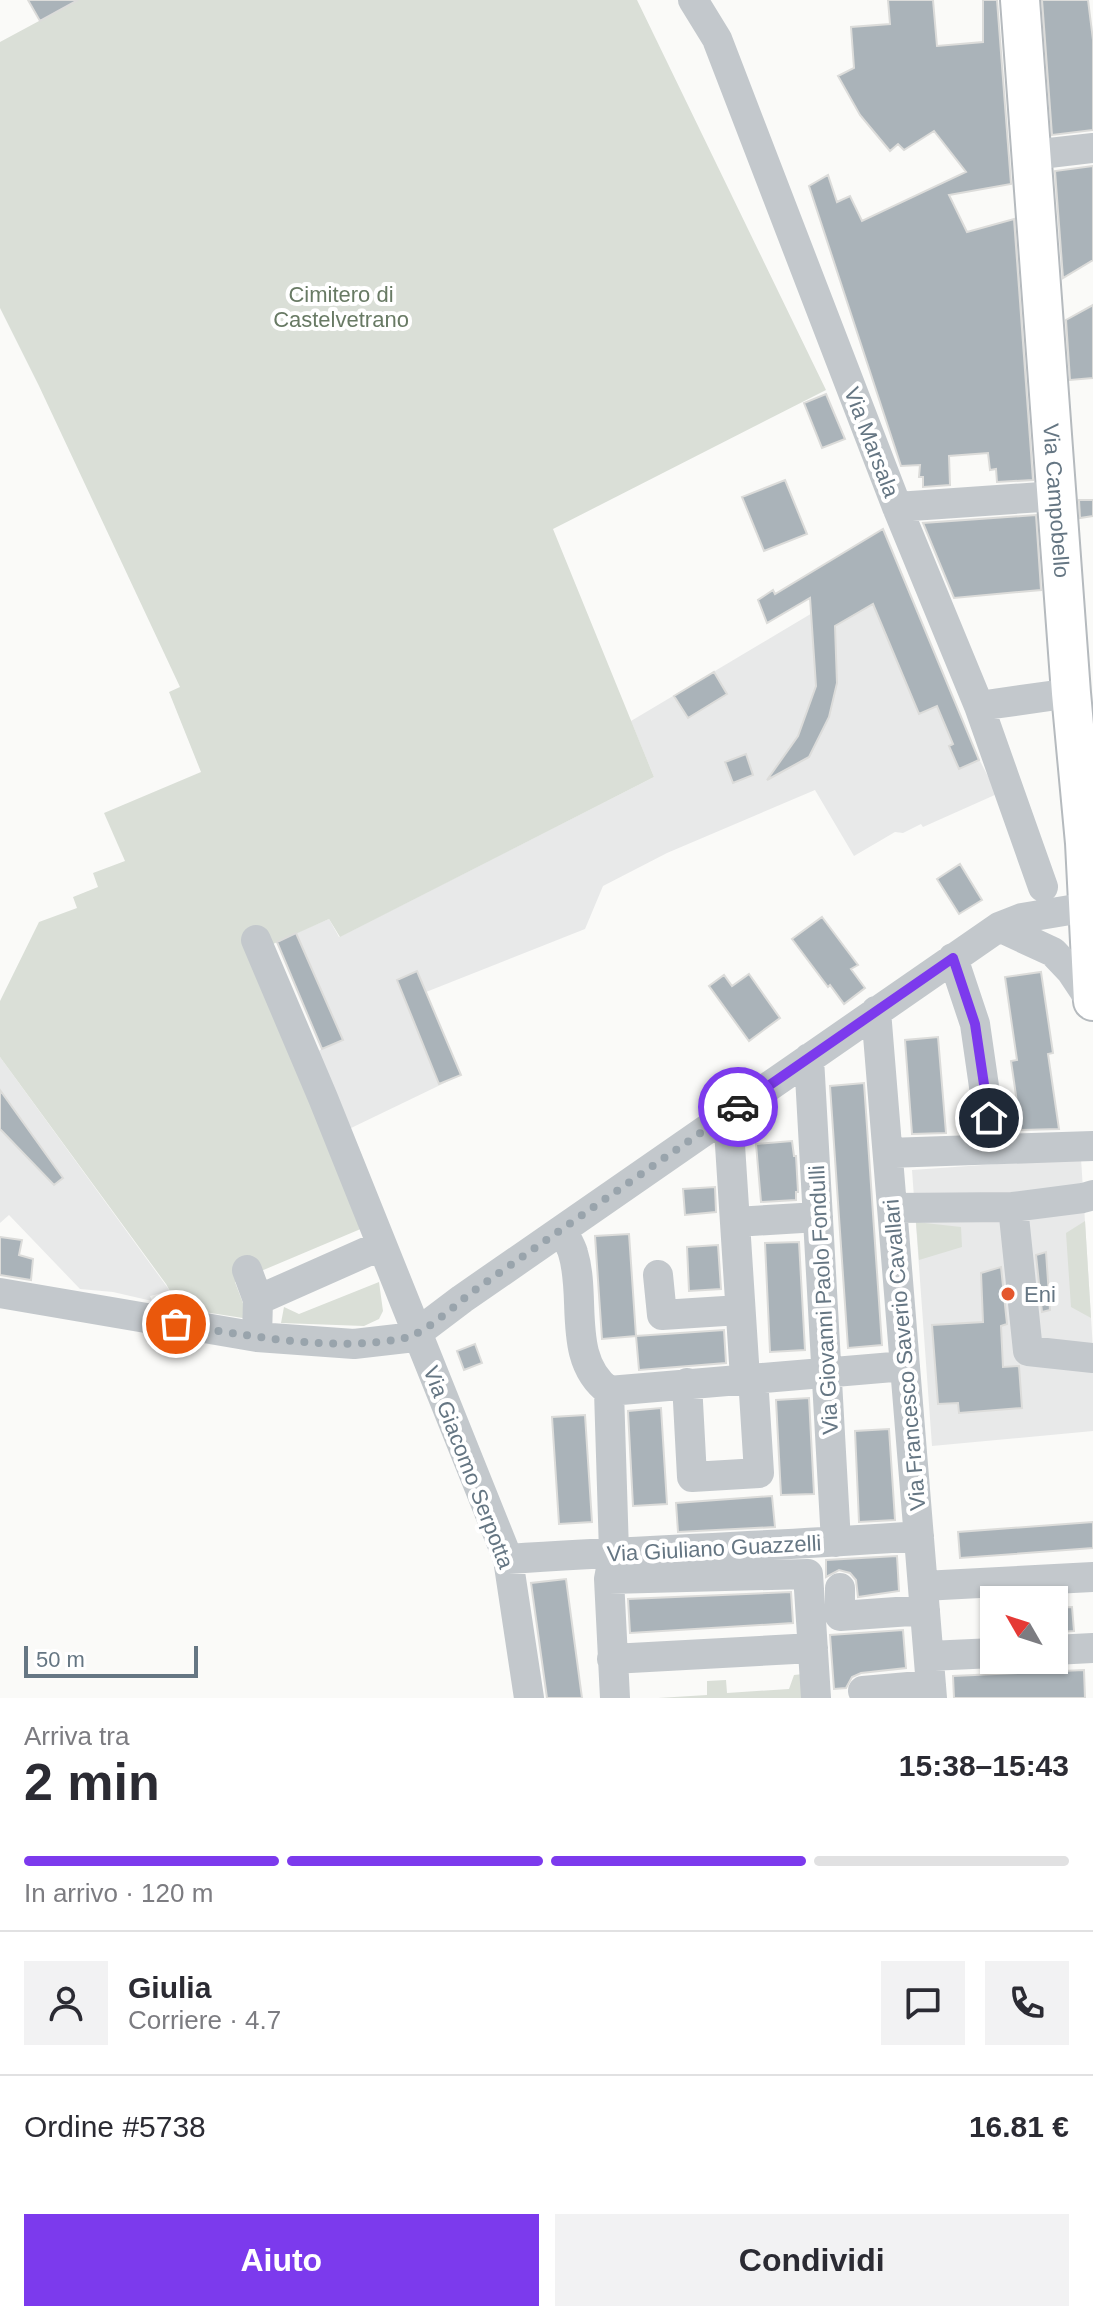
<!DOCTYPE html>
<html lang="it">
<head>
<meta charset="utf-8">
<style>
	body { margin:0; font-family:Arial,sans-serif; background:#f2f2f3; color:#2b2b33; height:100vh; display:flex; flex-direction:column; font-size:30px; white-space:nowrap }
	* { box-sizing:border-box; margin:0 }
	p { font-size:26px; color:#7c7c81 }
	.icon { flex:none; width:44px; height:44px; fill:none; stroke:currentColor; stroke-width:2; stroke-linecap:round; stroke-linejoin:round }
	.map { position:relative; height:1698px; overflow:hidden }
	.sheet { display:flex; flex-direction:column; background:#fff; flex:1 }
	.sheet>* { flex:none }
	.needle { width:52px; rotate:309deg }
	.controls { position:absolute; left:980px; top:1586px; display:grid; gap:16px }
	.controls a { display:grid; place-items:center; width:88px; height:88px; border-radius:0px; background:#fff; box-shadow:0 2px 6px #0004; font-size:40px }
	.scale { position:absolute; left:24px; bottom:20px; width:174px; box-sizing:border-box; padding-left:8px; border:4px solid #657683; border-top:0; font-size:22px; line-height:28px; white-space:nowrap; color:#657683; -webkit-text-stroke:6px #fff; paint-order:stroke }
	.pin { position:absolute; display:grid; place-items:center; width:68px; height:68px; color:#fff; margin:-34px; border:4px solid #fff; border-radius:50%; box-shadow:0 2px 8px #0007 }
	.courier { position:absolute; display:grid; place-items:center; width:80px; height:80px; margin:-40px; border:6px solid #7c3aed; border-radius:50%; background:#fff; color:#222; box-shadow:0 2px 10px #0007 }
	.summary em { font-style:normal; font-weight:700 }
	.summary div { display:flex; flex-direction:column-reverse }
	.summary { display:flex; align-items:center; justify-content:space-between; height:136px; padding:0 24px }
	h1 { font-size:52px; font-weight:700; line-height:60px }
	.bar { display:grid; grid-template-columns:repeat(4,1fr); gap:12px 8px; align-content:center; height:96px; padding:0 24px }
	.bar i { height:10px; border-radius:6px; background:#e1e1e2 }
	.bar .active { background:#7c3aed }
	.bar p { grid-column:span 4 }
	.line { display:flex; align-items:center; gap:20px; padding:0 24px; border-top:2px solid #e1e1e2 }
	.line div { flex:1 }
	.round { display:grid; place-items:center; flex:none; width:84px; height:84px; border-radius:0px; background:#f2f2f3 }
	.primary-button { display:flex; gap:16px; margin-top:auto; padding:16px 24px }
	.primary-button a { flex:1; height:92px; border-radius:0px; background:#7c3aed; color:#fff; font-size:32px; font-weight:700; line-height:92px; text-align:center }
	.primary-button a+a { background:#f2f2f3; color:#2b2b33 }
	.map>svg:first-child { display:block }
	.built { fill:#e8e9e9 }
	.green { fill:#dadfd7 }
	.building { fill:#aab3b9; stroke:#dcdcda; stroke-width:2 }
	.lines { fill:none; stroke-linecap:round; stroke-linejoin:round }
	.major-casing { stroke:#b5babe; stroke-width:42 }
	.minor { stroke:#c3c8cc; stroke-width:30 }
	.major { stroke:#fff; stroke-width:38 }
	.done { stroke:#99a4ac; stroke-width:8; stroke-dasharray:0 14.4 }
	.route { stroke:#7c3aed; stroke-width:10 }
	.poi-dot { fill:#e4572e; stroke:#fff; stroke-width:3 }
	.labels { text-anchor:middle; stroke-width:8; stroke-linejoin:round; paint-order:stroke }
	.park-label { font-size:22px; fill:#687a64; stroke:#fff }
	.street-label { font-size:22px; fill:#657683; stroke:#fff }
	.poi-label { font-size:22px; fill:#657683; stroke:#fff; text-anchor:start }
</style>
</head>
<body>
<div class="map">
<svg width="1093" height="1698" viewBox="0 0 1093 1698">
	<rect width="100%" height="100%" fill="#fafaf8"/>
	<path class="built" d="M896,563l83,196 18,35 -74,33 -2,-3 -18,9 -8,-1 -41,24 -39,-66 -148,63 -64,33 -18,43 -159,63 35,83 -112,54 -33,-77 27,-13 -47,-106 33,-14 10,18 315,-160 -23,-56z
		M0,1057l170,234 -20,5 2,5 -39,-9 -33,-3 -71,-74 -9,8z
		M1081,1158l12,191v82l-161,15 -20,-276z"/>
	<path class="green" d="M78,0h559l189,390 -273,139 101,248 -314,160 -11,-18 -56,25 90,284 -128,54 14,37 -51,-8 -5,-13 -15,7 -12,-21 -166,-227v-56l39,-79 38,-14 -4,-11 25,-10 -5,-14 32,-12 -21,-48 97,-41 -32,-80 11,-5 -141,-301 -39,-78v-266z
		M1085,1221l6,97 -20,-11 -5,-74z
		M916,1222l45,5 1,20 -43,13z
		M379,1282l4,29 -4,8 -15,7 -83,-3 3,-16 15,7z
		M803,1674l2,24h-147l49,-3v-14l19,-1 1,13 62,-4 5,-14z"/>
	<path class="building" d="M28,0h50l-38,21z
		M888,0h45l4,46 46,-4v-42h14l14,184 -62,11 18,37 47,-13 19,261 -36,2 -1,-13 -6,1 -2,-17 -39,3 1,29 -27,2v-10h-4l1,-12 -19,1 -92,-280 19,-11 9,27 13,-6 12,25 104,-49 -32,-41 -30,19 -6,-6 -8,7 -30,-36 -22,-39 16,-8 -3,-41 39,-3z
		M1042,0h46l5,40v90l-41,5z
		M1093,166v94l-30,18 -8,-107z
		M1093,305v73l-23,2 -4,-60z
		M826,394l19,45 -23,9 -18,-45z
		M785,480l22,54 -43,17 -22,-54z
		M1079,500h14v16l-13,2z
		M1036,515l5,75 -87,8 -31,-75z
		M883,529l96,231 -20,9 -10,-23 4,-2 -16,-38 -18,8 -46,-110 -38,22 2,57 -8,34 -20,40 -42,23 31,-44 18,-50 -6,-88 -43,25 -9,-23 15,-10 2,4z
		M714,672l13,22 -39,24 -14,-22z
		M746,754l7,21 -20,8 -8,-21z
		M960,864l22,36 -23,14 -22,-35z
		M822,917l36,48 -7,4 14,19 -21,16 -14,-19 -2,2 -36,-48z
		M296,933l47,107 -21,9 -45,-107z
		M417,971l44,104 -22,9 -42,-104z
		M1041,972l12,81 -5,1 11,75 -38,1 -10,-69 6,-1 -12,-83z
		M749,974l31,44 -31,23 -40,-55 15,-11 8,11z
		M938,1037l8,96 -34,1 -7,-94z
		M864,1083l18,262 -34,3 -18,-262z
		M0,1090l63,88 -9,7 -54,-56z
		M792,1141l2,15h2l2,36h-2v8l-35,2 -5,-58z
		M715,1187l1,25 -31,3 -2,-26z
		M629,1234l7,102 -34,3 -7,-103z
		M0,1237l22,3 -3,15 14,4 -2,21 -31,-5z
		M799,1242l6,108 -35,2 -5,-109z
		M718,1245l3,44 -32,2 -2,-44z
		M1046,1252l4,58 -8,2 -6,-57z
		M1001,1267l6,57 -6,2 2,41 16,-1 3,42 -63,5 -1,-10 -20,1 -6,-79 51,-3 -2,-49z
		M724,1330l2,33 -87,7 -3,-34z
		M475,1344l7,19 -18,7 -7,-19z
		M809,1398l5,96 -33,1 -5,-95z
		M661,1408l6,96 -34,2 -5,-95z
		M585,1415l7,107 -33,2 -7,-107z
		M889,1429l6,91 -36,2 -4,-91z
		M772,1496l3,31 -97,5 -2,-29z
		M1093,1522v26l-133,10 -2,-26z
		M897,1556l2,35 -41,6 -2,-17 -6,-7 -11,-3 -13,7v-17z
		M566,1579l16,119h-35l-16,-115z
		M791,1592l2,31 -163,10 -2,-34z
		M1072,1607l2,24 -20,1v-24z
		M903,1630l3,38 -45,5 -9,4 -6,11 -12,1 -4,-54z
		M1084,1670l1,28h-131l-1,-22z"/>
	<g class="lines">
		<defs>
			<g id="major">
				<path id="s1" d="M1020,0l51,693 14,150 8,158"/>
			</g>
		</defs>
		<use href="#major" class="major-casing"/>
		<path class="minor" d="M693,0l24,39 180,468 82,199 64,181
			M1032,155l61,-7
			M897,507l159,-11
			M979,706l92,-13
			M999,927l54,25 18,19 22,33
			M256,940l67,158 185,461 21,139
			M953,958l22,66 18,125
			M876,1011l56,687
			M809,1058l27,484
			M728,1114l17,264
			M888,1153l205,-7
			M1093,1195l-10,3 -70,9 15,144 65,7
			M892,1208l121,-1
			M735,1222l83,-5
			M562,1230c3,7 9,15 11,23 14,45 -7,106 36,138l5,161 -5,27 6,119
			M247,1270l11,30
			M658,1275l4,40 78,-5
			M0,1293l257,44 97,7 52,-6 11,-5 45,-34 537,-372 23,-9 66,-11
			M257,1337l1,-37 124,-55
			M687,1383l5,94 67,-4 -6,-96
			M609,1391l296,-25
			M508,1559c137,-9 274,-13 411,-23
			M609,1579l199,-5 8,124
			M923,1586l170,-9
			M840,1588v28l85,-6
			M1054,1650l39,-2
			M929,1656l65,-3
			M612,1659l201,-11
			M863,1691l68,-6"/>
		<use href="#major" class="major"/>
	</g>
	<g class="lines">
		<path class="done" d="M176,1324c69,11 159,29 229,14 22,-5 54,-37 74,-51 86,-60 172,-120 259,-180"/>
		<path class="route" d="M738,1107l215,-149 22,66 14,94"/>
	</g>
	<circle class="poi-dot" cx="1008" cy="1294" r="8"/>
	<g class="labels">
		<g class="park-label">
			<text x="341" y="302">Cimitero di<tspan x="341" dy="25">Castelvetrano</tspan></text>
		</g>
		<g class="street-label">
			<text transform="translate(872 442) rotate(69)" y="8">Via Marsala</text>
			<text dy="8" stroke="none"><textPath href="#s1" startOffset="502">Via Campobello</textPath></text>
			<text transform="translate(823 1300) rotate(-93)" y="8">Via Giovanni Paolo Fondulli</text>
			<text transform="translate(904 1355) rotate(-95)" y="8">Via Francesco Saverio Cavallari</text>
			<text transform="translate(469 1467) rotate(69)" y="8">Via Giacomo Serpotta</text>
			<text transform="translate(714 1548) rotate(-3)" y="8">Via Giuliano Guazzelli</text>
		</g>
		<g class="poi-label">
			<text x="1024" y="1302">Eni</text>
		</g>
	</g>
</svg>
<div class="controls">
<a><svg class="needle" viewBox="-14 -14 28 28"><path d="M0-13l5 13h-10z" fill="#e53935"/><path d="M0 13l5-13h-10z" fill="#7c7c81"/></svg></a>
</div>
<div class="scale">50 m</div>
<div class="pin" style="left:176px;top:1324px;background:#ea580c"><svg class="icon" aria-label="bag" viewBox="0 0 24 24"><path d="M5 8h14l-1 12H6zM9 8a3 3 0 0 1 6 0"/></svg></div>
<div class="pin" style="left:989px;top:1118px;background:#1f2937"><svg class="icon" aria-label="home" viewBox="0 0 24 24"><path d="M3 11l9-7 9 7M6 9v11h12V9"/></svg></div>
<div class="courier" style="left:738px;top:1107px"><svg class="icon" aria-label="car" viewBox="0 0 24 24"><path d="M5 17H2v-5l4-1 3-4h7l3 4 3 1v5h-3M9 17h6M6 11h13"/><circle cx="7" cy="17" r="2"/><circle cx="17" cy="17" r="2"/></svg></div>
</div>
<section class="sheet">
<div class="summary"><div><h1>2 min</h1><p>Arriva tra</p></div><em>15:38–15:43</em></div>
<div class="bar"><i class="active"></i><i class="active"></i><i class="active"></i><i></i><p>In arrivo · 120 m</p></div>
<div class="line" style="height:144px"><a class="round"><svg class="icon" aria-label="person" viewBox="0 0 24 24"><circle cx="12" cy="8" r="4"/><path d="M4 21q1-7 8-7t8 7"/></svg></a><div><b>Giulia</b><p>Corriere · 4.7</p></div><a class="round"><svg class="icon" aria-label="chat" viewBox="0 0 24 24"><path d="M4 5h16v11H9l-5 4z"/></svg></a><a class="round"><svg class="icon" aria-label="phone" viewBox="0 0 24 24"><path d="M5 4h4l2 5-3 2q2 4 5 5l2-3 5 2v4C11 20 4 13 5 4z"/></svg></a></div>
<div class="line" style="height:104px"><div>Ordine #5738</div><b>16.81 €</b></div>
<div class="primary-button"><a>Aiuto</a><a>Condividi</a></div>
</section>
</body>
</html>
